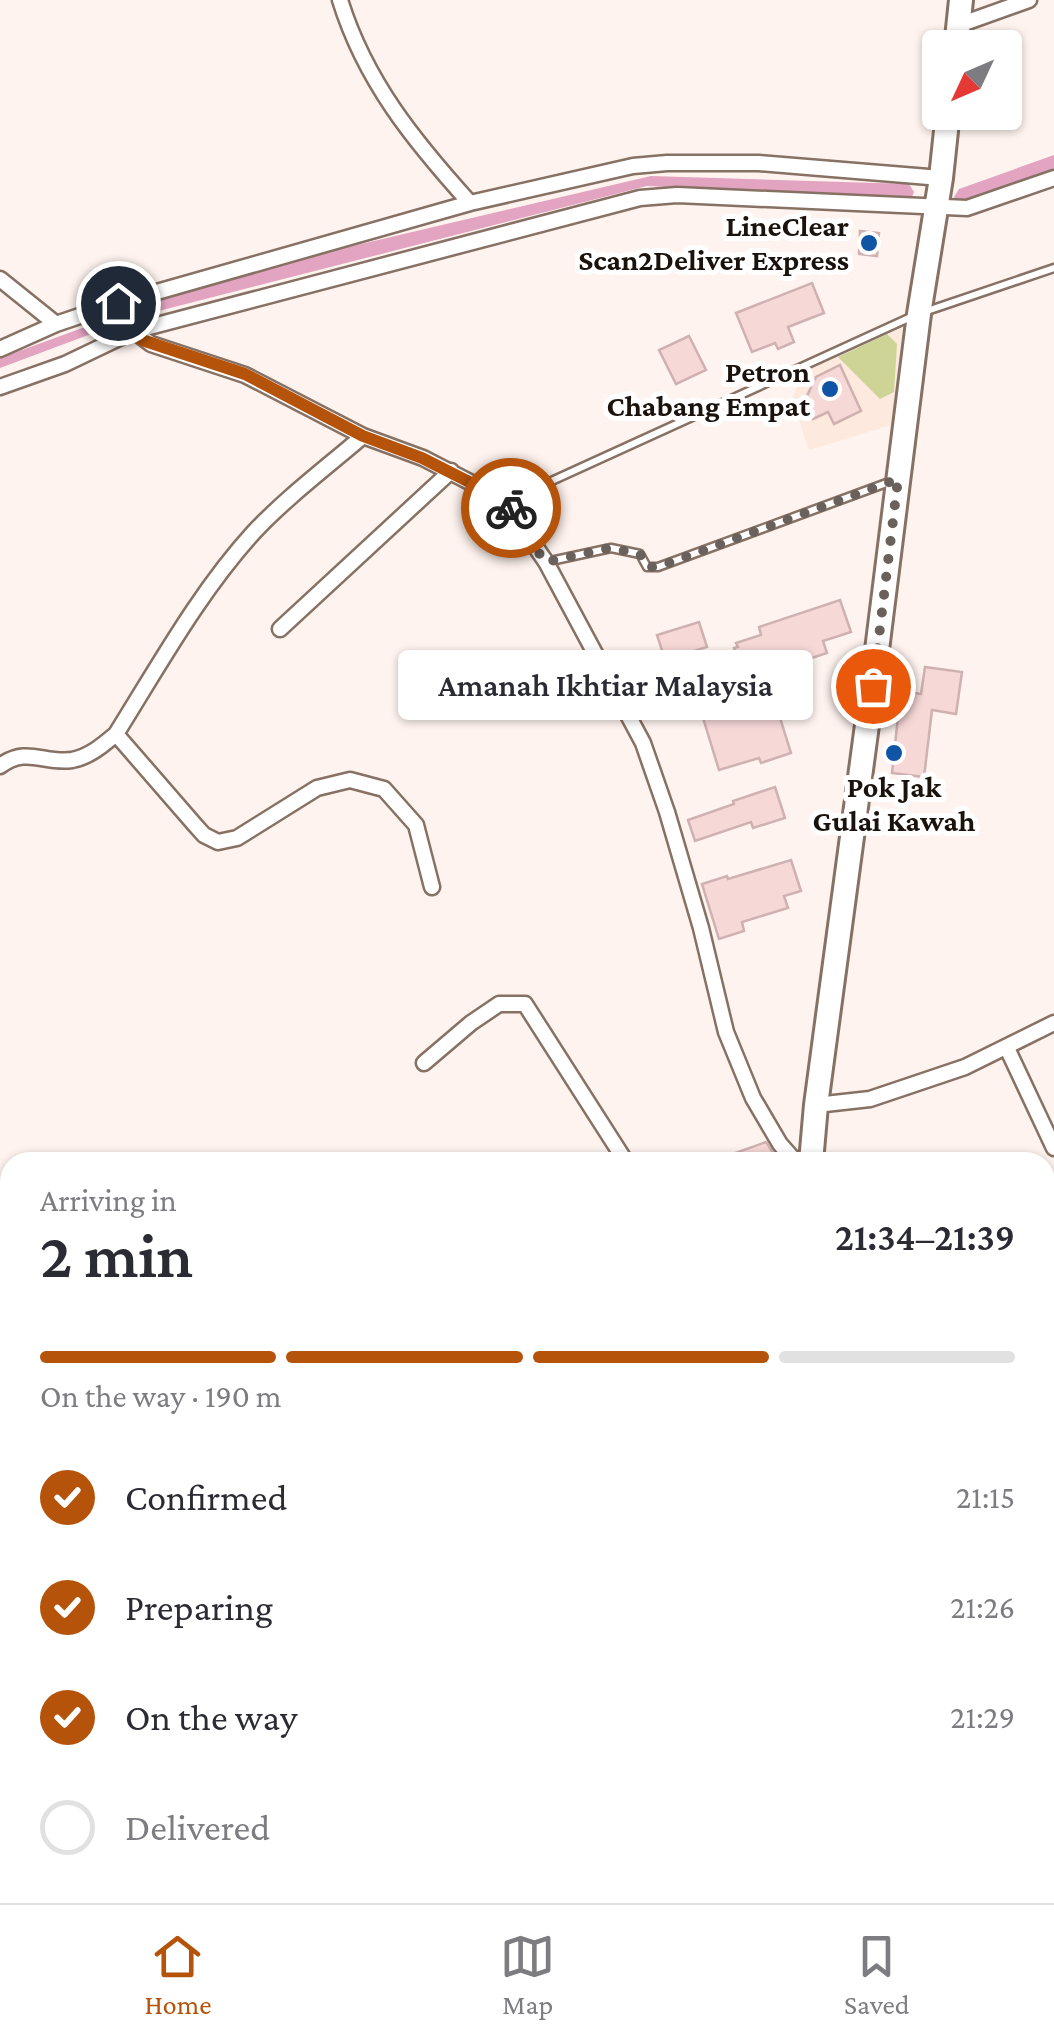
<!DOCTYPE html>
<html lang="en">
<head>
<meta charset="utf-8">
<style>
	body { margin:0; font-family:"Crimson Pro",serif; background:#f7f7f7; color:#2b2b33; height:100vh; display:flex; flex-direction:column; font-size:38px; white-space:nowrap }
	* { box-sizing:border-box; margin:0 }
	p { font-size:32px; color:#7c7c81 }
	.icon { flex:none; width:55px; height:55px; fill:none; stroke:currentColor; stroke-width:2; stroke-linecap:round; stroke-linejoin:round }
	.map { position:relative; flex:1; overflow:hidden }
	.side { position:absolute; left:0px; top:1152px; width:1055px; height:752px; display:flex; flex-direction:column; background:#fff; border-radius:30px 30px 0 0; box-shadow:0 2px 8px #0004 }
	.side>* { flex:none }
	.needle { width:65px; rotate:226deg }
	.tools { position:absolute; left:922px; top:30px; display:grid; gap:20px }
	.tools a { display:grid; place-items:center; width:100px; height:100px; border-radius:10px; background:#fff; box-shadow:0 2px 8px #0004; font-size:50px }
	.pin { position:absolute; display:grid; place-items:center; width:85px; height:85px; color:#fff; margin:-42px; border:5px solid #fff; border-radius:50%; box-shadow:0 2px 10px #0007 }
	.courier { position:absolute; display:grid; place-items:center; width:100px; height:100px; margin:-50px; border:8px solid #b45309; border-radius:50%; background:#fff; color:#222; box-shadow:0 2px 12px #0007 }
	.bubble { position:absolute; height:70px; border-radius:10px; background:#fff; box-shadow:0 2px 8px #0004; font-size:32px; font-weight:600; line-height:70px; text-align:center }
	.head em { font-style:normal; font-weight:600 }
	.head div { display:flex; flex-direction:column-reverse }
	.head { display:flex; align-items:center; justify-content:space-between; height:170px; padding:0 40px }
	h1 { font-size:65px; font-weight:600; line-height:75px }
	.bar { display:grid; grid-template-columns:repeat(4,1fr); gap:15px 10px; align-content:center; height:120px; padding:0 40px }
	.bar i { height:12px; border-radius:8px; background:#e1e1e2 }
	.bar .current { background:#b45309 }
	.bar p { grid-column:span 4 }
	ol { padding:0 40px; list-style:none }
	li { display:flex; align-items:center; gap:30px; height:110px }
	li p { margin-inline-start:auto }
	li .icon { padding:10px; border-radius:50%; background:#b45309; color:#fff; stroke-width:4 }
	li:last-child { color:#7c7c81 }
	li i { width:55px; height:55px; border:5px solid #e1e1e2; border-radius:50% }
	.dock { display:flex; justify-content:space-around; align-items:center; height:140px; border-top:2px solid #e1e1e2; background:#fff; font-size:28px; color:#7c7c81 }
	.dock a { display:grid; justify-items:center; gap:5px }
	.dock .current { color:#b45309 }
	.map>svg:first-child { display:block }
	.built { fill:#fde9de }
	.green { fill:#cdd496 }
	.water { fill:#e3a4c2 }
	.building { fill:#f6d8d7; stroke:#ceb1b0; stroke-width:2.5 }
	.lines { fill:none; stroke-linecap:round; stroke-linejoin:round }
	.service-casing { stroke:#877164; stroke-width:11 }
	.minor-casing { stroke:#877164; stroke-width:19 }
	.primary-casing { stroke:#877164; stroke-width:28 }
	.service { stroke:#fff; stroke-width:6 }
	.minor { stroke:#fff; stroke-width:14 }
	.primary { stroke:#fff; stroke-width:22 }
	.done { stroke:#6a615c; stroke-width:10; stroke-dasharray:0 18 }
	.route { stroke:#b45309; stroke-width:12 }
	.poi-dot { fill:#1055a5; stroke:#fff; stroke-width:4 }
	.labels { text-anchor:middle; stroke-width:10; stroke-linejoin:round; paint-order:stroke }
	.poi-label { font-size:30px; font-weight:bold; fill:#1a120d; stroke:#fff; text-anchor:end }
</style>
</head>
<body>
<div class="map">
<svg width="1054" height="1903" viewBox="0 0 1054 1903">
	<rect width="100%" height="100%" fill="#fef3ee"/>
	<path class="built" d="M902,328l-11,97 -82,25 -17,-51 11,-27z"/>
	<path class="green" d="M887,334l10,10 -3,48 -14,7 -42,-42z"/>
	<path class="water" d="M1054,155v17l-95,31 -5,-6 5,-8z
		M651,176l258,8 5,8 -2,5 -6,2 -259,-13 -508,130 -139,52v-10l200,-73 76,-21z"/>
	<path class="building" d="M860,231l19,2 -2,23 -18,-2z
		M812,283l12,30 -36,14 6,15 -16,7 -3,-6 -23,9 -16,-39z
		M689,336l17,34 -30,14 -17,-34z
		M840,365l21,46 -27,13 -6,-12 -15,7 -8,-19 11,-23z
		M840,600l11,32 -28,9 4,12 -61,20 25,80 -30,10 -2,-5 -40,12 -19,-62 20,-6 -13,-42 28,-8 -1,-4 4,-1 -2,-4 25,-8 -2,-8z
		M699,622l8,25 -42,13 -8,-25z
		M925,667l37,5 -6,42 -24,-4 -8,67 -32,-4 7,-66 6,1 3,-16 13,2z
		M775,787l10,31 -32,10 -2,-6 -56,19 -7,-21 46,-16 -1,-3z
		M791,860l10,31 -17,5 4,12 -46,14 2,9 -25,8 -17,-55 25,-8 1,3z
		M766,1142l13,20h-65l-1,-1z"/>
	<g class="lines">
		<defs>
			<path id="service" d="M927,311l127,-43
				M510,500l401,-183
				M546,562l65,-14 29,6 7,13h11l234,-86
				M1045,1526l9,11
				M1045,1728l9,-6"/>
			<path id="minor" d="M340,0c25,81 74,141 130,203
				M959,25l70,-25
				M0,279l56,45
				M118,303l16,28 17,13 94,31 118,61 60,22 68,35 19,7 1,11 35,51 97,181 24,69 34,116 25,104 27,66 27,46 16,18
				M0,349l56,-25 62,-21 352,-100 163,-37 34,-3h92l182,15
				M0,387l65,-23 69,-33 506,-133 37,-3 290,13 87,-30
				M280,629l171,-158
				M116,734l79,91 9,10 14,7 19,-4 80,-50 33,-8 34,9 32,36 16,62
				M0,766c27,-20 43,-2 72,-6 17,-3 31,-15 44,-26 42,-67 84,-143 138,-202 33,-35 73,-65 109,-96
				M1007,1048l47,100
				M424,1063l47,-40 28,-19h26l101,158
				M816,1105l54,-6 95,-32 89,-44
				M0,1200l10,11
				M1045,1639l9,10
				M1045,1847l9,-17
				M331,1895l8,8
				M738,1895l9,8
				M1015,1903l4,-8"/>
			<path id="primary" d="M956,48l5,-48
				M811,1162l5,-57 60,-447 43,-344 22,-136 7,-66
				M891,1895l1,8"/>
		</defs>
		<use href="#service" class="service-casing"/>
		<use href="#minor" class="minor-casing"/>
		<use href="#primary" class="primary-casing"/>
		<use href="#service" class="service"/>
		<use href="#minor" class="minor"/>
		<use href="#primary" class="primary"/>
	</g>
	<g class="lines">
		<path class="done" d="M511,508l20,35 15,19 64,-14 30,6 8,13h10l240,-88 -25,207"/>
		<path class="route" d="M118,303l10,21 14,16 103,34 118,62 59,22 69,35 19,7 1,8"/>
	</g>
	<g class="poi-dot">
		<circle cx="869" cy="243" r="10"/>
		<circle cx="830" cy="389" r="10"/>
		<circle cx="894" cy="753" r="10"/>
	</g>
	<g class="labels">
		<g class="poi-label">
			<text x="849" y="236">LineClear<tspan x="849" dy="34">Scan2Deliver Express</tspan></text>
			<text x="810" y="382">Petron<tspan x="810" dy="34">Chabang Empat</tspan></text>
			<text x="894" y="797" text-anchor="middle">Pok Jak<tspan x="894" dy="34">Gulai Kawah</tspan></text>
		</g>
	</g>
</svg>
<div class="tools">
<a><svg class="needle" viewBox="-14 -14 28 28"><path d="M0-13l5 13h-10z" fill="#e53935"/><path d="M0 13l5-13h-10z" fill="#7c7c81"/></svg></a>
</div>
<div class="pin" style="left:873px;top:686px;background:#ea580c"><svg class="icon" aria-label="bag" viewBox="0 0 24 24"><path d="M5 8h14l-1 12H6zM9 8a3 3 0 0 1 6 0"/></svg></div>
<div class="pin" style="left:118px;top:303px;background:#1f2937"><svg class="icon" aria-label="home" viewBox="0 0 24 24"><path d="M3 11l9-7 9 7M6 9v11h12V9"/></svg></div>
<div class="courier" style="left:511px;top:508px"><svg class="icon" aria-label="bike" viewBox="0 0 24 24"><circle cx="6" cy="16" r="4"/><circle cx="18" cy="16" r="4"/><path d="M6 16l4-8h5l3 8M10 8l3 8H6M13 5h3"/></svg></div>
<div class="bubble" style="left:398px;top:650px;width:415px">Amanah Ikhtiar Malaysia</div>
<section class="side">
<div class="head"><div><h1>2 min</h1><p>Arriving in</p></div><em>21:34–21:39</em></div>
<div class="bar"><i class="current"></i><i class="current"></i><i class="current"></i><i></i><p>On the way · 190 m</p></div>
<ol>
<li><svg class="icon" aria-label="check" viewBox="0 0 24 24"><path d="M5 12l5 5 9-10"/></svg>Confirmed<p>21:15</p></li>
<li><svg class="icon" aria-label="check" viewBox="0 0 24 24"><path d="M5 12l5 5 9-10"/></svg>Preparing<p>21:26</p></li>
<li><svg class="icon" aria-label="check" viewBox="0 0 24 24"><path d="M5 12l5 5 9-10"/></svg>On the way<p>21:29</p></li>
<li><i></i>Delivered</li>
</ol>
</section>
</div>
<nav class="dock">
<a class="current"><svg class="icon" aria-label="home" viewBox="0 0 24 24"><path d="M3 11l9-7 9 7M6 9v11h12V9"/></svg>Home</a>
<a><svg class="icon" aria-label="map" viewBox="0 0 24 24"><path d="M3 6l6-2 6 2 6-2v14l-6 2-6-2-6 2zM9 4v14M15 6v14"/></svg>Map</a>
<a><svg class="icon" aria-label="saved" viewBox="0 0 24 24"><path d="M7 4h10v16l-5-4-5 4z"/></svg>Saved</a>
</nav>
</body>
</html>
